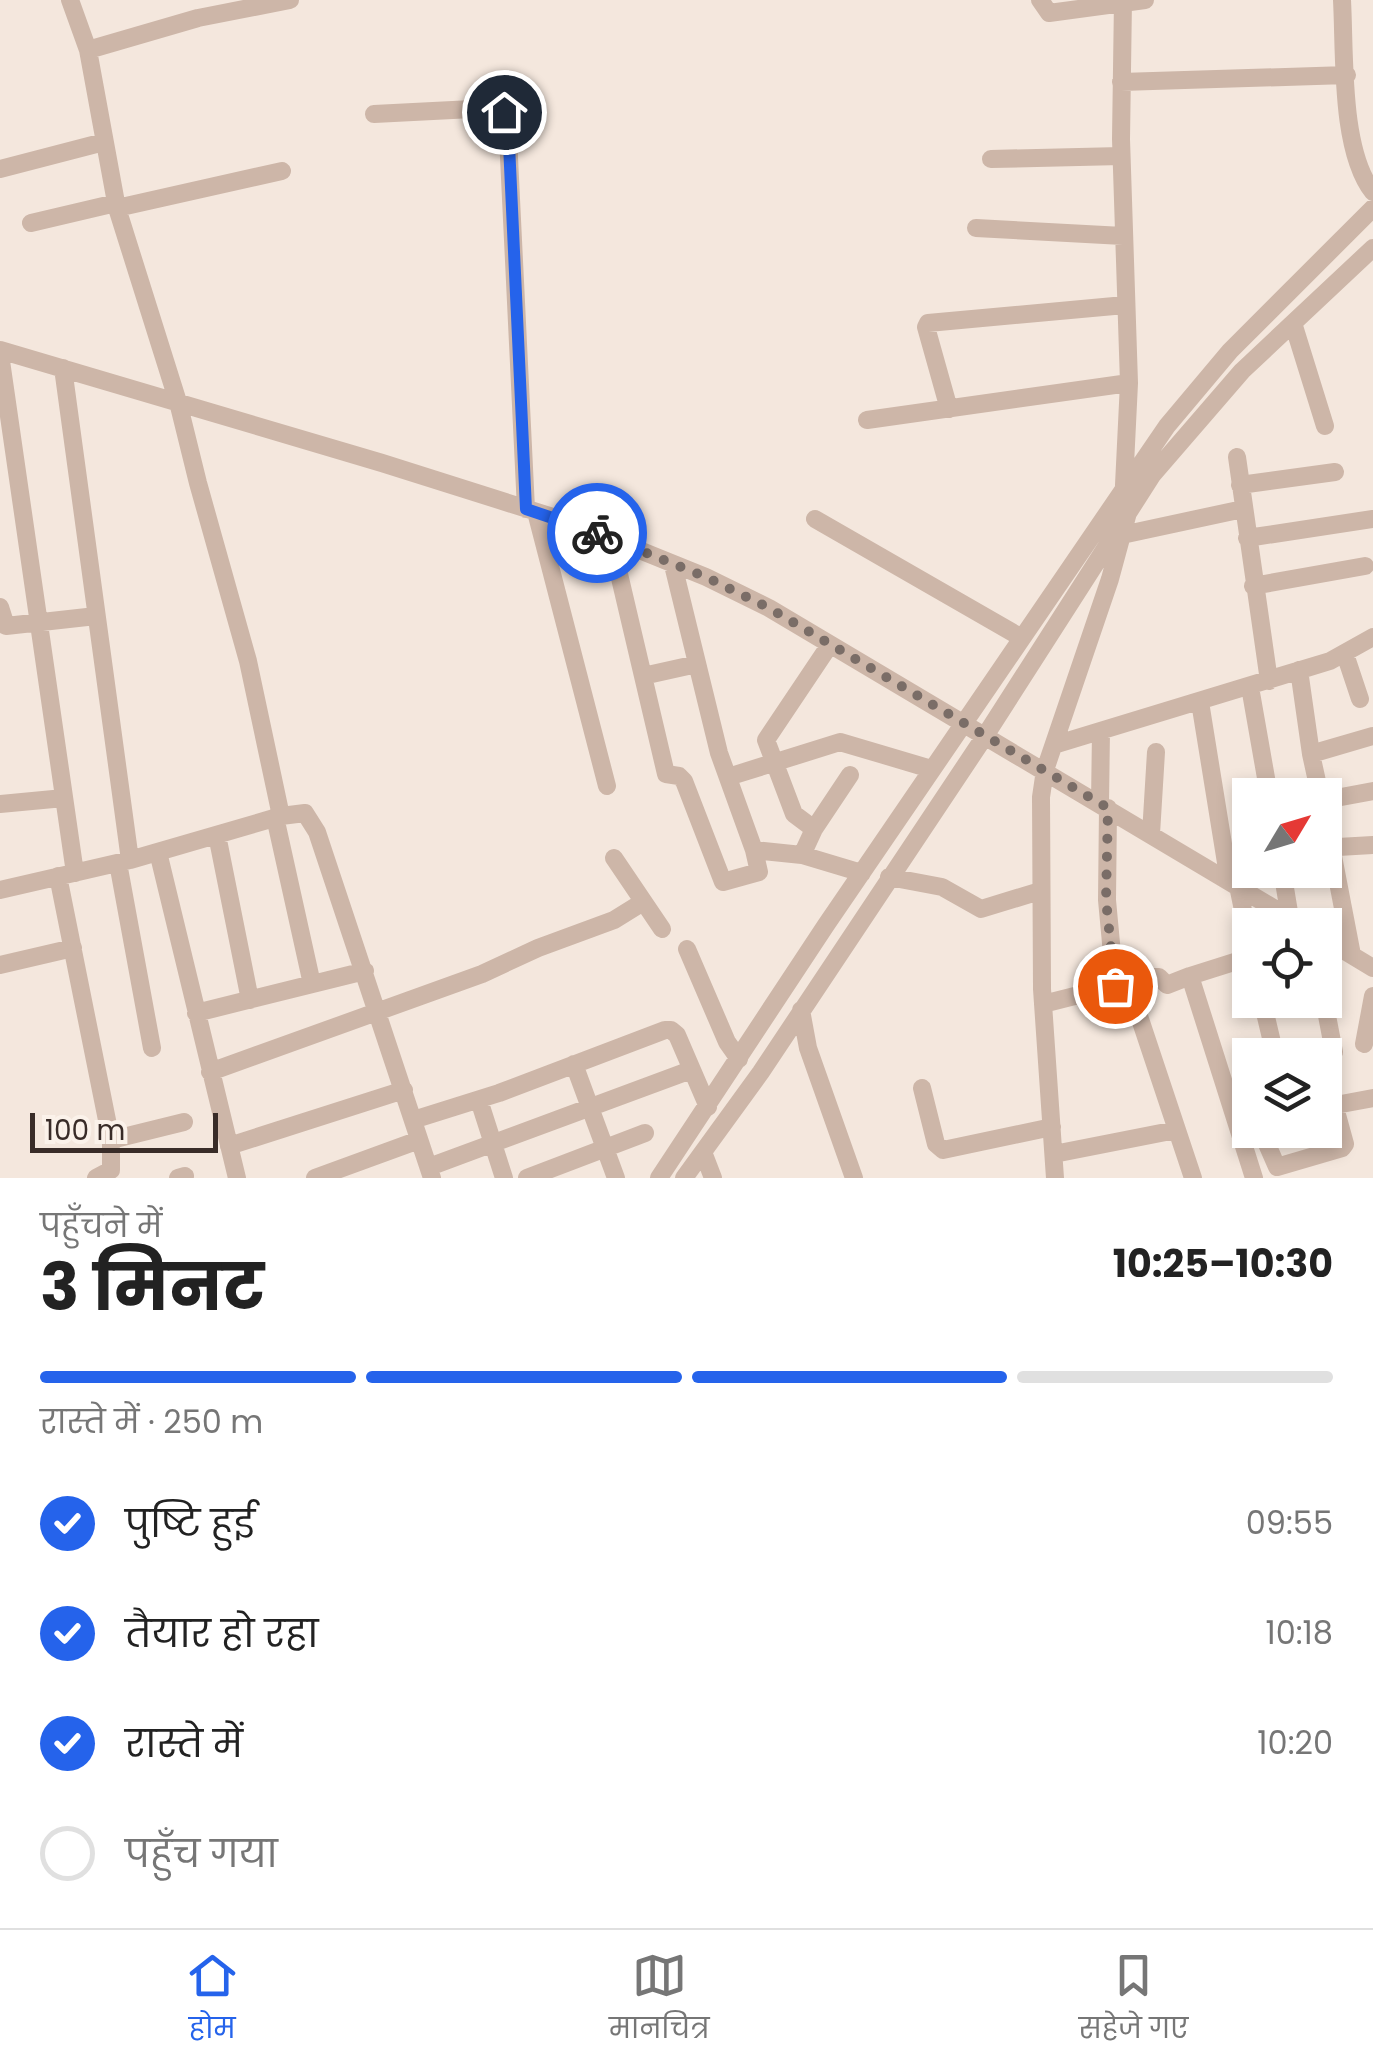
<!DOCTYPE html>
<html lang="hi">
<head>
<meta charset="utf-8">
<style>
	body { margin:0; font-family:Poppins,"Noto Sans Devanagari",sans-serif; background:#f6f6f6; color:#222; height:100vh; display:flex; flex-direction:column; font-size:38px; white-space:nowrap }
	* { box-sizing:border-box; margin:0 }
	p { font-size:32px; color:#767676 }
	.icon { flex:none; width:55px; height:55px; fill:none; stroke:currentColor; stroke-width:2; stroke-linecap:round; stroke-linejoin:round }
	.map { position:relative; height:1178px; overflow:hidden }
	.details { display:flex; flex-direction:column; background:#fff; flex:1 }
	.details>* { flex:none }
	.needle { width:65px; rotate:52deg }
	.tools { position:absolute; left:1232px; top:778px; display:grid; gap:20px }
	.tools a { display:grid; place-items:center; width:110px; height:110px; border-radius:0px; background:#fff; box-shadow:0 5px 15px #0003; font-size:50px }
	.scale { position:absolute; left:30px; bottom:25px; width:188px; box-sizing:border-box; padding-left:10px; border:5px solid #392c28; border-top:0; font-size:28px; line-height:35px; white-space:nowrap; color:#392c28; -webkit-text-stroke:8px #fbf2ea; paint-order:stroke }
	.pin { position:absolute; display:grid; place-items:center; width:85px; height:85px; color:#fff; margin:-42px; border:5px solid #fff; border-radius:50%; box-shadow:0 2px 10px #0007 }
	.courier { position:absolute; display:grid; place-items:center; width:100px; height:100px; margin:-50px; border:8px solid #2563eb; border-radius:50%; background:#fff; color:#222; box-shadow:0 2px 12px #0007 }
	.overview em { font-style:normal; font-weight:700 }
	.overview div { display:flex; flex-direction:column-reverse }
	.overview { display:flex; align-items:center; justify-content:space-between; height:170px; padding:0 40px }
	h1 { font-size:65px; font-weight:700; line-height:75px }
	.bar { display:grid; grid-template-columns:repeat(4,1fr); gap:15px 10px; align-content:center; height:120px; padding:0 40px }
	.bar i { height:12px; border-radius:8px; background:#e0e0e0 }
	.bar .active { background:#2563eb }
	.bar p { grid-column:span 4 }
	ol { padding:0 40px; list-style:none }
	li { display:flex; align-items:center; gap:30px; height:110px }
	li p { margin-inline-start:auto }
	li .icon { padding:10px; border-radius:50%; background:#2563eb; color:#fff; stroke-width:4 }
	li:last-child { color:#767676 }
	li i { width:55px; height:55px; border:5px solid #e0e0e0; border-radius:50% }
	.tabs { display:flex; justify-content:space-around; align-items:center; height:140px; border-top:2px solid #e0e0e0; background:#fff; font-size:28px; color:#767676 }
	.tabs a { display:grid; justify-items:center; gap:5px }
	.tabs .active { color:#2563eb }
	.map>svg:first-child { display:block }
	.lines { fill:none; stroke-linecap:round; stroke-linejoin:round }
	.minor { stroke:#cdb6a8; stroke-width:18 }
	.done { stroke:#7a6d67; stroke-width:10; stroke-dasharray:0 18 }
	.route { stroke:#2563eb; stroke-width:12 }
</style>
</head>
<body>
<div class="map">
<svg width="1373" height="1178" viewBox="0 0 1373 1178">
	<rect width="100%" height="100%" fill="#f4e7dd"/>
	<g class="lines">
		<path class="minor" d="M70,0l18,50
			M1040,0l9,13 96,-13
			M1342,0c3,54 -2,150 31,192
			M1121,82l226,-7
			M374,114l118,-6 15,8 19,393
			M991,159l130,-3
			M0,169l104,-27
			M117,208l165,-37
			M31,223l85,-20
			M976,228l147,8
			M1293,323l32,103
			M0,350l382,113 193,61 131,53 63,31 533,317
			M0,354l75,519
			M63,368l67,492
			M949,409l-23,-82 2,-4 197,-18
			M867,420l262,-37
			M1237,457l32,224
			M1240,485l95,-13
			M536,512l71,274
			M815,519l207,119
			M1122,535l121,-26
			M1247,538l126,-19
			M611,540l55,234 13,2 5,5 39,101 36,-10 -5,-22
			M673,565l46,188 35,97 48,5 60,18
			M1253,586l112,-20
			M0,607l6,19 90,-10
			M1345,654l15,45
			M1299,670l12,84 62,-18
			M643,676l54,-12
			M1250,687l19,108
			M1200,702l29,179
			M1054,745l276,-84 43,-24
			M1311,754l9,41
			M728,777l112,-35 91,27
			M1325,800l48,-9
			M1100,803l1,-72
			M0,804l64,-6
			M1108,808l-1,92 8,86
			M281,816l-33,-155 -50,-178 -20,-81 -61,-194 -29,-158 110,-32 92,-18
			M275,817l37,167
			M1325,820l7,31
			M814,829l36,-54
			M1151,834l5,-82
			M217,835l33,165
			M158,852l79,326
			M802,855l12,-26 -20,-15 -28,-74 63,-94
			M614,858l48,71
			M118,863l34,185
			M1282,870l8,48
			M58,876l53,264v30l-15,8
			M889,877l53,10 39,22 59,-18
			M1238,886l12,58
			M0,890l130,-30 151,-44 24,-3 12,19 115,346
			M1325,939l48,29
			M687,949l40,93 12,17
			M1352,955l-20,-104 6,-4 35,-2
			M1250,957l-60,19 64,202
			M0,965l73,-17
			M1128,983l65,195
			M1262,1000l13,55
			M1324,1000l10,52
			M1043,1004l107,-27h9l8,8 23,-9
			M801,1010l7,38 46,130
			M196,1013l169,-42
			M1364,1044l9,-48
			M574,1064l42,114
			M210,1072l272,-98 56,-26 76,-28 29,-18
			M922,1088l14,56 7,6 109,-23
			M479,1100l25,78
			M1325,1107l48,-9
			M413,1120l86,-27 166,-63h6l6,5 31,72
			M1263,1135l14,32 65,-19 3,-4 -11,-40
			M111,1140l73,-18
			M229,1146l175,-56
			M703,1152l10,26
			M1054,1154l122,-24
			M429,1167l262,-97
			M178,1178l7,-2
			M315,1178l104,-38
			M527,1178l118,-45
			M659,1178l167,-253 341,-499 63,-75 143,-143
			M684,1178l77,-106 224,-336 168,-262 89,-103 131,-123
			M1055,1178l-13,-189 -1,-192 4,-27 65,-191 19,-70 -5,-24 5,-102 -8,-244 2,-139"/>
	</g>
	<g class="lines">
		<path class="done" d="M597,533l109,44 63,31 339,200 -2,92 9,86"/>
		<path class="route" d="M504,112l4,11 18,386 71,24"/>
	</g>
</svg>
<div class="tools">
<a><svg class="needle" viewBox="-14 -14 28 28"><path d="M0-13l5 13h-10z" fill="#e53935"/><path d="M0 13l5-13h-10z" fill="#767676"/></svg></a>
<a><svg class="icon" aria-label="locate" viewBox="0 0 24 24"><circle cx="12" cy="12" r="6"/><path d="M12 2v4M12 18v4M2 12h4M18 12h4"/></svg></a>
<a><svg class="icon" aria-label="layers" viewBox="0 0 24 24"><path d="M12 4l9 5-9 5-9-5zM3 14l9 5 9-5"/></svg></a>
</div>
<div class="scale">100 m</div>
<div class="pin" style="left:1115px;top:986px;background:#ea580c"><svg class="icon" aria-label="bag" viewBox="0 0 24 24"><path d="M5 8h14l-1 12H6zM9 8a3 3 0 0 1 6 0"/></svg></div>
<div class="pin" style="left:504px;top:112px;background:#1f2937"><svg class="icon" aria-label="home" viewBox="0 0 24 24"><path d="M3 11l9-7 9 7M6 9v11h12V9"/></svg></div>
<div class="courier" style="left:597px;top:533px"><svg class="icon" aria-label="bike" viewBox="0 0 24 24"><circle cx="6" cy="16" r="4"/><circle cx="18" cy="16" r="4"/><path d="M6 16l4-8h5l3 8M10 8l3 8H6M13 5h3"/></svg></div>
</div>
<section class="details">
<div class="overview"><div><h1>3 मिनट</h1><p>पहुँचने में</p></div><em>10:25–10:30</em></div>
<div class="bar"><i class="active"></i><i class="active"></i><i class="active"></i><i></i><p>रास्ते में · 250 m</p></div>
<ol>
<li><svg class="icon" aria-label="check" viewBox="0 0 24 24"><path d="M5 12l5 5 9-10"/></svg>पुष्टि हुई<p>09:55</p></li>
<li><svg class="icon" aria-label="check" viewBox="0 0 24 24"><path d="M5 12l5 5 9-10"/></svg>तैयार हो रहा<p>10:18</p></li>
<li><svg class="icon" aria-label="check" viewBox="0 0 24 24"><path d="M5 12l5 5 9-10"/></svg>रास्ते में<p>10:20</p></li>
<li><i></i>पहुँच गया</li>
</ol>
</section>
<nav class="tabs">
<a class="active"><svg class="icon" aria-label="home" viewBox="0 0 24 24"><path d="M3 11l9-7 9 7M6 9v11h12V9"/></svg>होम</a>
<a><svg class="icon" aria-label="map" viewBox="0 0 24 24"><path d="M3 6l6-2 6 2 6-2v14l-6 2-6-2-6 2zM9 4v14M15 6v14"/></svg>मानचित्र</a>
<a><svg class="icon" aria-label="saved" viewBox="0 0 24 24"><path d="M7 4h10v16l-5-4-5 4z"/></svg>सहेजे गए</a>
</nav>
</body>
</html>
